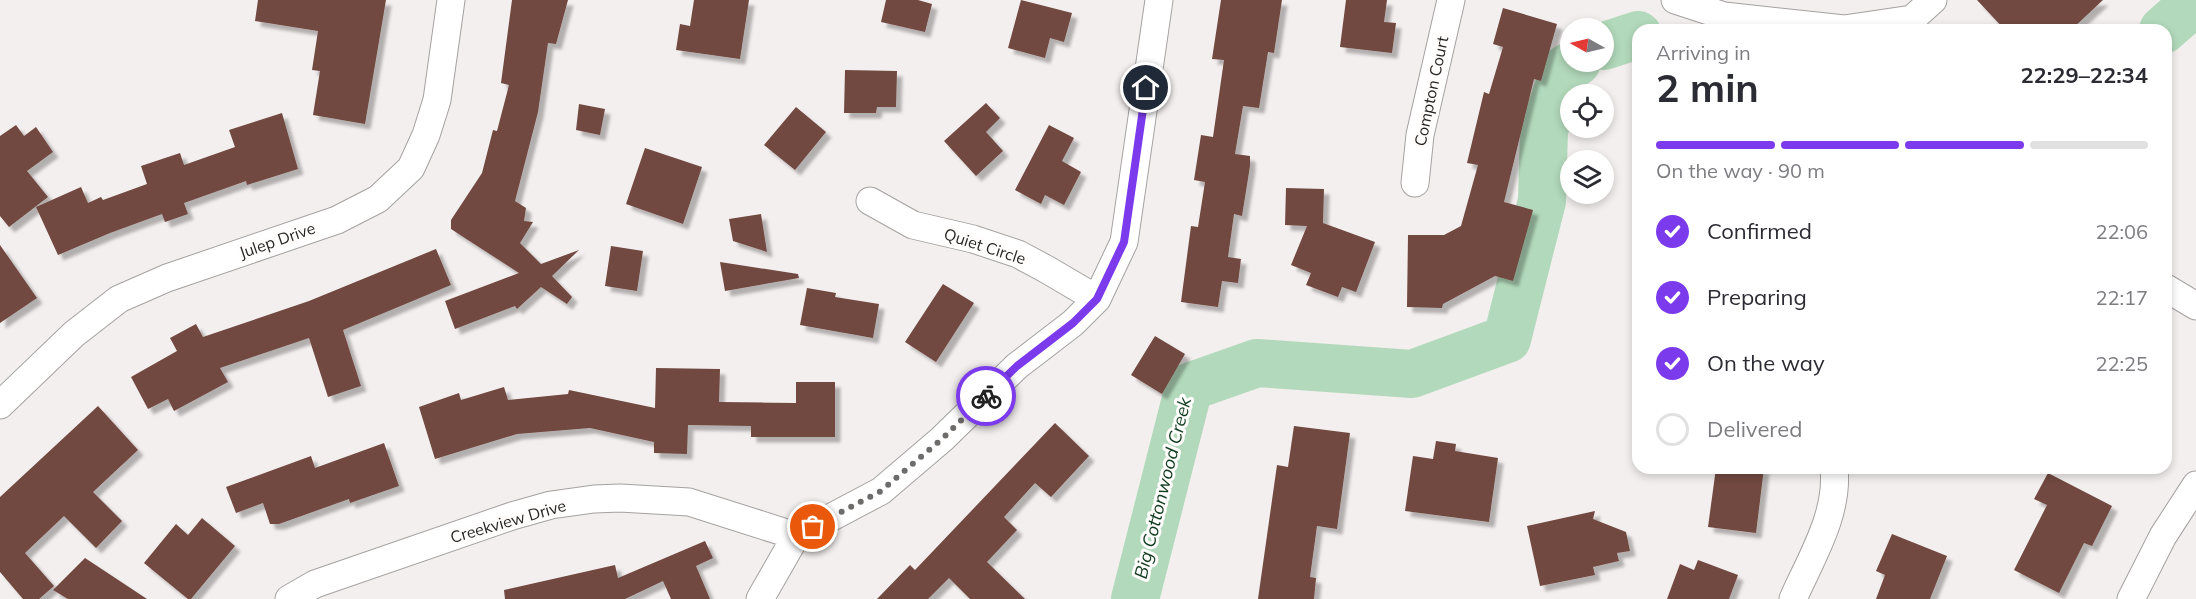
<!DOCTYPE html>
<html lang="en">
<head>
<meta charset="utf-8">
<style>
	body { margin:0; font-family:Mulish,sans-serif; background:#f7f7f7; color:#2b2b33; height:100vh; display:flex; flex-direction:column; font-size:22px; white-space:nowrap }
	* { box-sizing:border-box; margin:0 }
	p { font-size:20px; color:#7c7c81 }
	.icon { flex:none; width:33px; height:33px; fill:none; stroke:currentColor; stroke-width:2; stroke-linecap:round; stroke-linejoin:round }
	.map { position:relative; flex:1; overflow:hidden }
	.panel { position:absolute; left:1632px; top:24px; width:540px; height:450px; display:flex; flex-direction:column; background:#fff; border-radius:18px; box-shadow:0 3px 9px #0003 }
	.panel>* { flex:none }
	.needle { width:39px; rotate:278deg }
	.fabs { position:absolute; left:1560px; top:18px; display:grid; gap:12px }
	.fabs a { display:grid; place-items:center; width:54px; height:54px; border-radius:50%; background:#fff; box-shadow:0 3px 9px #0003; font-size:30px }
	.pin { position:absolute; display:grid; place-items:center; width:51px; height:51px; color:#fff; margin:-26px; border:3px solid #fff; border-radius:50%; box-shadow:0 2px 6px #0007 }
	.courier { position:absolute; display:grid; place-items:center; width:60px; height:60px; margin:-30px; border:4px solid #7c3aed; border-radius:50%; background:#fff; color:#222; box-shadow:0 2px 8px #0007 }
	.summary em { font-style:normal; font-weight:700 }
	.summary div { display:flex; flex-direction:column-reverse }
	.summary { display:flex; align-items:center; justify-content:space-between; height:102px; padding:0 24px }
	h1 { font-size:39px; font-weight:700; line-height:45px }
	.bar { display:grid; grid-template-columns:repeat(4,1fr); gap:9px 6px; align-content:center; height:72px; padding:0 24px }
	.bar i { height:8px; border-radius:4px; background:#e1e1e2 }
	.bar .selected { background:#7c3aed }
	.bar p { grid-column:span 4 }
	ol { padding:0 24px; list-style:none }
	li { display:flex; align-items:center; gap:18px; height:66px }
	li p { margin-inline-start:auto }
	li .icon { padding:6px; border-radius:50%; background:#7c3aed; color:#fff; stroke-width:4 }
	li:last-child { color:#7c7c81 }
	li i { width:33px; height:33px; border:3px solid #e1e1e2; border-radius:50% }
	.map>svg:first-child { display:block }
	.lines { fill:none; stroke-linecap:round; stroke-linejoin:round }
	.river { stroke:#b2d9bb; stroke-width:48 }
	.building { fill:#714840; filter:url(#shadow) }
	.street-casing { stroke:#a5a1a1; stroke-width:29 }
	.street { stroke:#fff; stroke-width:27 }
	.done { stroke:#6e6c6b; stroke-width:6; stroke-dasharray:0 10.8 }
	.route { stroke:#7c3aed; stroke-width:8 }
	.labels { text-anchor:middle; stroke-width:6; stroke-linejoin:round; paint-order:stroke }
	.street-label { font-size:16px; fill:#272625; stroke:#fffcfc }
	.water-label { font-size:18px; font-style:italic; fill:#0e3b1e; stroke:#fffcfc }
</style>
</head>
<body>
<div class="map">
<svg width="2196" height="599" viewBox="0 0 2196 599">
	<defs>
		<filter id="shadow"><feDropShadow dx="5.5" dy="5.5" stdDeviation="1.5" flood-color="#0004"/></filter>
	</defs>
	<rect width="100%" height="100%" fill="#f3efee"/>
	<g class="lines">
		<path class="river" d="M2163,30l33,-29
			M1604,46l34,-11
			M1135,599l54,-212 68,-24 155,11 95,-35 35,-138 2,-71 21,-61 12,-7"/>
	</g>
	<path class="building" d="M258,0h128l-21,124 -52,-9 7,-44 -8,-1 6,-39 -63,-10z
		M512,0h56l-12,44 -8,-1 -10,69 -23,89 11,7 -2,13 9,1 -13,21 21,21 38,-14 -27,26 20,21 -5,7 -26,-17 -24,22 -2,-3 -60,23 -10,-28 74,-28 -68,-44v-9l31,-47 11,-43 4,1 12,-46 -8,-2z
		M694,0h55l-9,59 -64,-9 4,-26 10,2z
		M886,0h32l14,4 -7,28 -44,-10z
		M1021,0l51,13 -8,29 -14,-4 -5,20 -37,-10z
		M1221,0h61l-8,53 -6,-1 -9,56 -16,-2 -8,48 15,2v10l-8,50 -8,-2 -6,43 13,2 -3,24 -16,-2 -4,26 -37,-5 10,-76 7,1 7,-45 -11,-2 7,-45 12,2 11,-77 -12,-1z
		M1346,0h41l-3,22 12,1 -4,30 -52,-6z
		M1977,0h126l-32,30h-66z
		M1503,8l54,16 -16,57 -7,-2 -30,123 29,8 -20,71 -18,-5 -52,28 -1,4 -35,-1 1,-72h36l17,-9 17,-61 -11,-2 17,-71 5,2 14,-47 -10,-3z
		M845,70l52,1 -1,36h-19l-1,6h-32z
		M986,103l14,15 -14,14 17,19 -27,25 -32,-35z
		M579,104l26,5 -5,26 -24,-5z
		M796,107l30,25 -31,38 -31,-25z
		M282,113l16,56 -51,16 -1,-4 -62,22 4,11 -23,8 -3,-8 -52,19 -52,22 -22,-48 45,-20 7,16 13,-6 2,3 44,-16 -6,-18 39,-13 4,12 51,-18 -6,-17z
		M16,125l8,11 12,-9 17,25 -26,19 21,26 -39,30 -9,-11v-80z
		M1049,125l25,13 -12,23 19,11 -17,33 -19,-10 -4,9 -26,-14z
		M645,148l57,19 -19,57 -57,-20z
		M1286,188l38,1 -1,34 52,19 -19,50 -14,-5 -4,10 -32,-12 5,-12 -20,-8 16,-39 -22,-1z
		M761,214l6,38 -34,-11 -4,-22z
		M0,245l37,53 -37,25z
		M611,246l32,5 -6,40 -32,-5z
		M436,249l15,36 -108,45 18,56 -33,11 -19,-59 -89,30 8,14 -54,29 -6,-12 -20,10 -17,-32 46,-26 -7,-13 26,-14 7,13 106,-36z
		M720,262l78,12 1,4 -74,13z
		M943,284l31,19 -38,59 -31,-20z
		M807,288l29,5 -1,4 44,7 -6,34 -73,-13z
		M1155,336l30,18 -23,40 -31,-19z
		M656,368l64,1 -1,33 77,1v-21h39v55h-84v-11l-63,-1 -1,29 -33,-1v-11l-64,-14 -73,6 -82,25 -16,-52 40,-14 2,7 43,-13 4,13 60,-6 1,-4 86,18z
		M98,406l40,44 -45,42 29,29 -26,27 -32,-32 -39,37 29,33 -15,13h-16l-23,-27v-75z
		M1055,423l34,33 -38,41 -16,-14 -31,34 13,13 -30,32 38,37h-55l-21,-21 -21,21h-51l33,-34 5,5z
		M1294,426l56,7 -13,96 -20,-3 -7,51 6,1 -2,21h-56l19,-134 11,2z
		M1436,441l20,3 -1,7 43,7 -9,64 -84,-11 8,-55 20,3z
		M384,443l15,43 -49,17 -1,-4 -70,25h-9l-7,-21 -27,10 -10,-26 85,-31 4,12z
		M1716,468h48l-8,65 -48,-6z
		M2048,473l64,33 -20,40 -8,-3 -25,50 -45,-23 33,-65 -13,-6z
		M1595,511l-2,8 33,13 4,19 -13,2 2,8 -26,6 2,8 -55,11 -13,-60z
		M202,518l33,28 -44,53h-3l-44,-36 32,-39 12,11z
		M1892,534l55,22 -17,43h-54l9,-24 -9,-4z
		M705,541l8,17 -17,8 14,33h-39l-8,-18 -38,18h-120l-1,-9 111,-25 3,13z
		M85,558l62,41h-79l-15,-9z
		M1698,560l40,15 -9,24h-62l13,-35 14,6z"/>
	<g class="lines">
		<defs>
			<path id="street" d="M1675,0l49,16 120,13 68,-10 21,-19
				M1415,183l5,-48 31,-135
				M870,201l43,24 60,14 45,15 28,15 51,30
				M2166,288l30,18
				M0,405l74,-71 45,-35 48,-21 170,-58 41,-21 33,-31 15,-33 11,-35 14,-100
				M289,599l26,-15 197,-68 39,-11 43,-6 26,-1 69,4 107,34 85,-45 61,-52 75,-73 56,-43 24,-24 27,-57 35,-242
				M760,599l36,-63
				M1793,599c18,-41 46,-85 41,-131
				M2131,599l32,-63 33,-51"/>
		</defs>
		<use href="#street" class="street-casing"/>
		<use href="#street" class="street"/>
	</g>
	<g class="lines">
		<path class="done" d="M813,527l68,-36 61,-52 44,-43"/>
		<path class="route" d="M986,396l31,-30 56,-43 24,-24 27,-57 22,-154"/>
	</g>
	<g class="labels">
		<g class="street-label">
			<text transform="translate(1431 91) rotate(-78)" y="6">Compton Court</text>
			<text transform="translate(277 240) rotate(-19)" y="6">Julep Drive</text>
			<text transform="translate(985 246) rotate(18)" y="6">Quiet Circle</text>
			<text transform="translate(508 521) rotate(-16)" y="6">Creekview Drive</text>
		</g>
		<g class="water-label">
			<text transform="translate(1163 488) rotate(-76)" y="6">Big Cottonwood Creek</text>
		</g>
	</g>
</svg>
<div class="fabs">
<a><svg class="needle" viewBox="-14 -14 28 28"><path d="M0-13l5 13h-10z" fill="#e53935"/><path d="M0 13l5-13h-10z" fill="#7c7c81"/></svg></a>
<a><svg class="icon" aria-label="locate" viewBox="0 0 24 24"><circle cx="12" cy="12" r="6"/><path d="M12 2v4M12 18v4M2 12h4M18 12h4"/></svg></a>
<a><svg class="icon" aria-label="layers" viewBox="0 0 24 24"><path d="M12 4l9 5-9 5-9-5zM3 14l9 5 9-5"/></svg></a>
</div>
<div class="pin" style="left:813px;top:527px;background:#ea580c"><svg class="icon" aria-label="bag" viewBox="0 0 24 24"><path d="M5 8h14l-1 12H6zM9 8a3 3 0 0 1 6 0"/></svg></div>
<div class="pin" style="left:1146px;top:88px;background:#1f2937"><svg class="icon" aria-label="home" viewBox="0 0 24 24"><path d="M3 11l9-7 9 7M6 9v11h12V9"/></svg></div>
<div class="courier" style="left:986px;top:396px"><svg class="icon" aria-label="bike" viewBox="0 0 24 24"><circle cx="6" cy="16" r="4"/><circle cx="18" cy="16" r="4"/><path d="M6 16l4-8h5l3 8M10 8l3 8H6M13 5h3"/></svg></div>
<section class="panel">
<div class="summary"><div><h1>2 min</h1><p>Arriving in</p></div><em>22:29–22:34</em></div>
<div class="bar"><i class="selected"></i><i class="selected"></i><i class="selected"></i><i></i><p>On the way · 90 m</p></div>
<ol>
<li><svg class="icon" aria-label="check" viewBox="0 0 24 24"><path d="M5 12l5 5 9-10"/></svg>Confirmed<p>22:06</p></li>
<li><svg class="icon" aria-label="check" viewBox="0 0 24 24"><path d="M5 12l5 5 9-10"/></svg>Preparing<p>22:17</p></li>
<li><svg class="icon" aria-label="check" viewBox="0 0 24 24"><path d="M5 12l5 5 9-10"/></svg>On the way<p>22:25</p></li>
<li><i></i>Delivered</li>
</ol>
</section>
</div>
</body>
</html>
